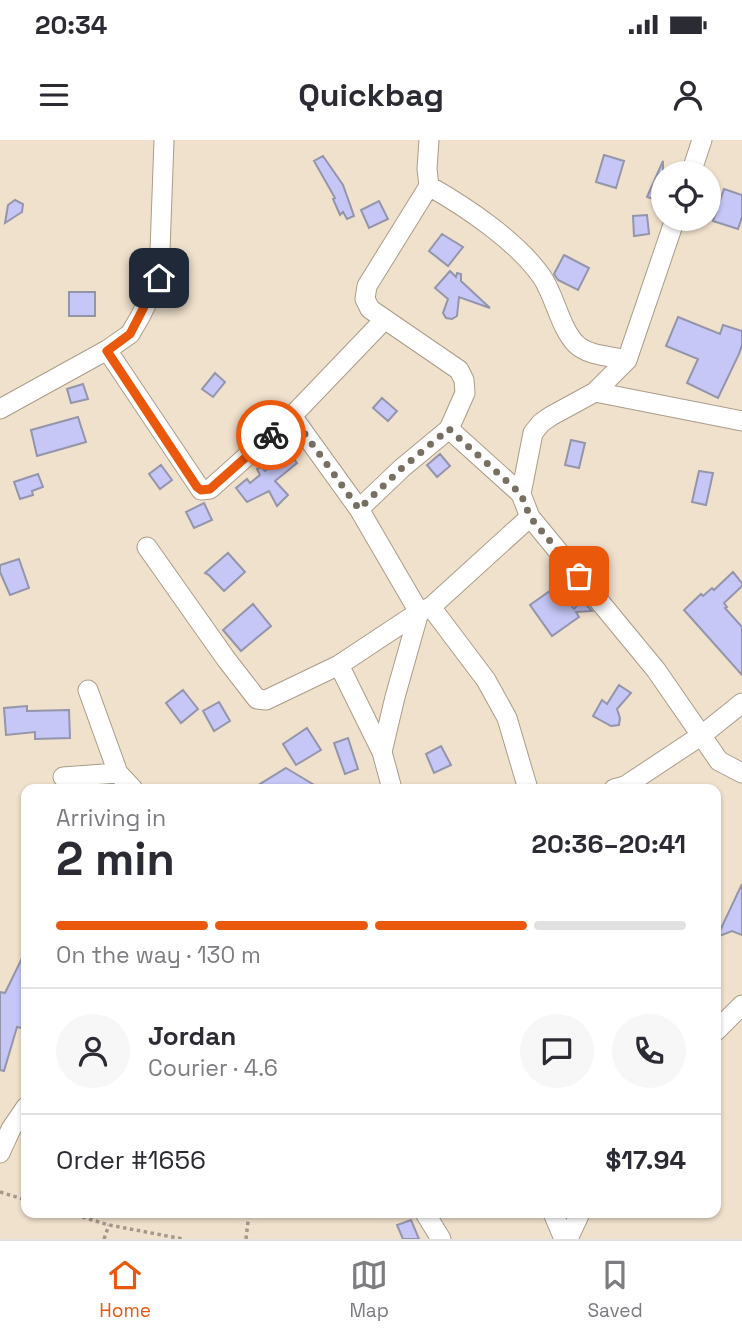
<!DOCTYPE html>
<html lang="en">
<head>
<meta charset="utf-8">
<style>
	body { margin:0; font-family:"Space Grotesk",sans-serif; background:#f7f7f7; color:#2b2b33; height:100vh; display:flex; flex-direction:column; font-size:26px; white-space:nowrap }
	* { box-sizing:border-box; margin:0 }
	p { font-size:23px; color:#7c7c81 }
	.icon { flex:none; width:38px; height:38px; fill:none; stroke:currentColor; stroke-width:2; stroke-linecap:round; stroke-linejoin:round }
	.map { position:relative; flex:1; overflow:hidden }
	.panel { position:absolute; left:21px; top:644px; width:700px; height:434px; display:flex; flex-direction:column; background:#fff; border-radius:14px; box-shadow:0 2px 5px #0004 }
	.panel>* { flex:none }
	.controls { position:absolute; left:651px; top:21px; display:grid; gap:14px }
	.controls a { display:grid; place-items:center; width:70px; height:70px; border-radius:50%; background:#fff; box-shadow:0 2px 5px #0004; font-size:35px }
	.pin { position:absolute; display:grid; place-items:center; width:60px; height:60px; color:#fff; margin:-30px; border-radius:14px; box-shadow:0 4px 10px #0006 }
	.courier { position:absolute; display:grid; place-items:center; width:70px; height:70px; margin:-35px; border:5px solid #ea580c; border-radius:50%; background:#fff; color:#222; box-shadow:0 2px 9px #0007 }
	.head em { font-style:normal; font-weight:700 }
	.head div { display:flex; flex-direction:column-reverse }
	.head { display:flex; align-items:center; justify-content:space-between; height:119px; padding:0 35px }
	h1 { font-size:46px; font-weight:700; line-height:52px }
	.bar { display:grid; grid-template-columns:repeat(4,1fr); gap:10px 7px; align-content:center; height:84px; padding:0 35px }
	.bar i { height:9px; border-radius:5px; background:#e1e1e2 }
	.bar .selected { background:#ea580c }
	.bar p { grid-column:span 4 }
	.line { display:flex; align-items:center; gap:18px; padding:0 35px; border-top:2px solid #e1e1e2 }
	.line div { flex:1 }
	.round { display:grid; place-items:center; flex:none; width:74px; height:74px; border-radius:37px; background:#f7f7f7 }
	.status { display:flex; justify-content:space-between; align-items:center; height:49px; padding:0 35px; background:#fff; direction:ltr }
	.status svg { height:19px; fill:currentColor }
	header { display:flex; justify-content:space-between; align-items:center; height:91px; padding:0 35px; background:#fff; font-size:32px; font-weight:700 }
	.menu { display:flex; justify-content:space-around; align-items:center; height:98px; border-top:2px solid #e1e1e2; background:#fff; font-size:19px; color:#7c7c81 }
	.menu a { display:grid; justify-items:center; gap:4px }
	.menu .selected { color:#ea580c }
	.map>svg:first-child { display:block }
	.building { fill:#c6c7f6; stroke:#9495aa; stroke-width:2 }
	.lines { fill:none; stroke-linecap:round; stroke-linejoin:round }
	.minor-casing { stroke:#a99c89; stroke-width:21 }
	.path { stroke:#a39889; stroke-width:3.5; stroke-dasharray:3.5 3.5; stroke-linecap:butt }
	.minor { stroke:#fff; stroke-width:19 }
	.done { stroke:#776f62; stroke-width:7; stroke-dasharray:0 12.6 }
	.route { stroke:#ea580c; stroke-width:9 }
</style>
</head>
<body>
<div class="status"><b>20:34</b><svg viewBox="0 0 49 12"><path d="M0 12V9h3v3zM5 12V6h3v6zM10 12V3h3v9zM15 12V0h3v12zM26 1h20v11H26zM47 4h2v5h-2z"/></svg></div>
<header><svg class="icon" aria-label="menu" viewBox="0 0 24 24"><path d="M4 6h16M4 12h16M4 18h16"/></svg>Quickbag<svg class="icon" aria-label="person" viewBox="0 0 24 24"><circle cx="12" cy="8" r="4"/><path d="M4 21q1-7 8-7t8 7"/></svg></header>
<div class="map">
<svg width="742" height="1099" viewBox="0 0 742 1099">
	<rect width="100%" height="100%" fill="#f0e1cd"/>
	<path class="building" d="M604,15l20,6 -8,27 -20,-6z
		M323,16l20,29 11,31 -7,3 -4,-7 -3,3 -7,-16 2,-1 -21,-37z
		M663,21v41l-16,-5z
		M724,49l18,6v22l-4,12 -25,-8z
		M15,60l8,4 -1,8 -17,11 3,-18z
		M379,61l9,18 -19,9 -8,-18z
		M647,75l2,19 -15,2 -1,-20z
		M442,94l21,13 -15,19 -19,-15z
		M564,115l25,13 -11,22 -20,-10 -4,-6z
		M450,131l6,6 1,-4 4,1v7l29,27 -31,-11 -2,19 -5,3 -6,-1 -3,-5 5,-14 -13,-11z
		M69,152h26v24h-26z
		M678,177l42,17 3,-9 19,6v14l-3,9 -21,44 -31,-15 11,-24 -32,-13z
		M215,233l10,9 -12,15 -11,-8z
		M83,244l5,15 -17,4 -4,-14z
		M382,258l15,13 -9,10 -15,-13z
		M78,277l8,25 -49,14 -6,-26z
		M571,300l14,3 -6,25 -14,-3z
		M288,312l9,11 -22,18 13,14 -11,11 -8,-15 -22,11 -11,-14 11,-9 3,4 10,-8 -3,-6 4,-2 4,4z
		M440,314l10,12 -13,11 -10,-12z
		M161,325l11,15 -12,9 -11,-15z
		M699,331l14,2 -7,32 -14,-3z
		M38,334l5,13 -11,4 1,4 -13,4 -6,-17z
		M204,363l8,17 -18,8 -8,-16z
		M228,413l17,19 -21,19 -15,-16 -4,-2z
		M19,419l10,29 -19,7 -10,-23v-7z
		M733,432l9,11v3l-18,17 3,4 -2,1 17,19v48l-58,-65 17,-16 2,2 9,-8 2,2z
		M557,446l17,23 8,-9 10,11 -16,1 3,5 -27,19 -22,-31z
		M253,464l18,22 -30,25 -18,-21z
		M619,545l12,8 -14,16 3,9 -1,7 -8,1 -18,-10 9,-16 5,4z
		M183,550l15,19 -17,14 -15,-20z
		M219,562l11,19 -16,10 -11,-20z
		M27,566v5l42,-1 1,28 -35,1v-7l-29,3 -2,-27z
		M307,588l14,22 -25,15 -13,-21z
		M348,598l10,31 -13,5 -11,-31z
		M441,606l10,19 -17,8 -8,-19z
		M286,628l35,21h-69z
		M742,744v51l-10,-4 -15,6z
		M26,810v79l-9,-2 -13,44 -4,-1v-78l5,1z
		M411,1080l8,19h-16l-6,-14z"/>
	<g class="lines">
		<defs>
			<path id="minor" d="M691,33l11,-33
				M429,46c37,21 88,55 113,91 13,19 18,51 34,67 12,12 35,12 51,16
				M107,210l94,140 9,-1 82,-73
				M595,252l147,29
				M0,269l107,-59 23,-16 10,-17 19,-39 5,-138
				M449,289l72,65
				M359,369l43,-41 47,-39 16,-36 -1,-13 -5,-10 -89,-61 -5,-10 2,-13 62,-100 -2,-17 2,-29
				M530,377l126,153 63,91 23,12
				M147,407l79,112 31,40 9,1 73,-35 43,87
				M431,467l55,73 21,38 21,71
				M339,525l80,-53 -60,-103 -67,-93 93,-97
				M88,550l30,83 15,16
				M63,637l55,-4
				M392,649l-10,-37 13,-55 24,-85 12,-5 99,-90 -9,-23 12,-61 8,-10 10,-7 44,-24 32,-32 48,-141
				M614,649l11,-3 77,-51 40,-32
				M716,891l26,-26
				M0,1013l11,-24 15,-22
				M425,1073l16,26
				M553,1073l11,26
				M568,1099l12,-26"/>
		</defs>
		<use href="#minor" class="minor-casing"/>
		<path class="path" d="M0,1052l26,8
			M69,1073l40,12 74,14
			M104,1099l5,-14
			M246,1099l3,-26"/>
		<use href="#minor" class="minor"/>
	</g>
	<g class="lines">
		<path class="done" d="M271,295l21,-19 67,93 43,-41 47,-39 72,65 9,23 49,59"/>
		<path class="route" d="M159,138l-29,56 -23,17 90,136 4,3 9,-1 61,-54"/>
	</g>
</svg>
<div class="controls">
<a><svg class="icon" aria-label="locate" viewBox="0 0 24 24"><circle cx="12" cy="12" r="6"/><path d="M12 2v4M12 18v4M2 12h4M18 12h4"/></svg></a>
</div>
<div class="pin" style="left:579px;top:436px;background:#ea580c"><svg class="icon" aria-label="bag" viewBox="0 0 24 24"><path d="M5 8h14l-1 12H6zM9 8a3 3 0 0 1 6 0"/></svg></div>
<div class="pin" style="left:159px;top:138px;background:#1f2937"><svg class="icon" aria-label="home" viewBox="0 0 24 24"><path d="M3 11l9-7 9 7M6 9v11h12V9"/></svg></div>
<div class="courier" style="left:271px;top:295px"><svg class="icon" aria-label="bike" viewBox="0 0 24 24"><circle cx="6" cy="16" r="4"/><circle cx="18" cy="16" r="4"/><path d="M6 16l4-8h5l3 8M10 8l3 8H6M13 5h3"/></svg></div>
<section class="panel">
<div class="head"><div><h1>2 min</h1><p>Arriving in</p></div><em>20:36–20:41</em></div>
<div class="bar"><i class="selected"></i><i class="selected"></i><i class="selected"></i><i></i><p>On the way · 130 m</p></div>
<div class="line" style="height:126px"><a class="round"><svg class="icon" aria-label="person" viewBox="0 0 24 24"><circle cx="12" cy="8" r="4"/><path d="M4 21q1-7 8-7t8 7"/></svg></a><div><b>Jordan</b><p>Courier · 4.6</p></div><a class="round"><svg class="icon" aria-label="chat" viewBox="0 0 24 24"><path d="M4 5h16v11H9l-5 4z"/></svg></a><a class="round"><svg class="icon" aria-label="phone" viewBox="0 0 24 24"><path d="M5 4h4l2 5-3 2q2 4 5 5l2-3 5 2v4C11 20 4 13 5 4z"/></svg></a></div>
<div class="line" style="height:91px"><div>Order #1656</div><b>$17.94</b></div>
</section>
</div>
<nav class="menu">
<a class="selected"><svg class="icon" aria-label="home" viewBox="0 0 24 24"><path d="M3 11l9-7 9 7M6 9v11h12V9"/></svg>Home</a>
<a><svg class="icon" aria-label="map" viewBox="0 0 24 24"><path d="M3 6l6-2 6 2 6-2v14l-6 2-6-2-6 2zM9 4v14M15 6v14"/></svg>Map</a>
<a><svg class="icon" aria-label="saved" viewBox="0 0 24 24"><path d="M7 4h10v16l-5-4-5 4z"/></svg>Saved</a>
</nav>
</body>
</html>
